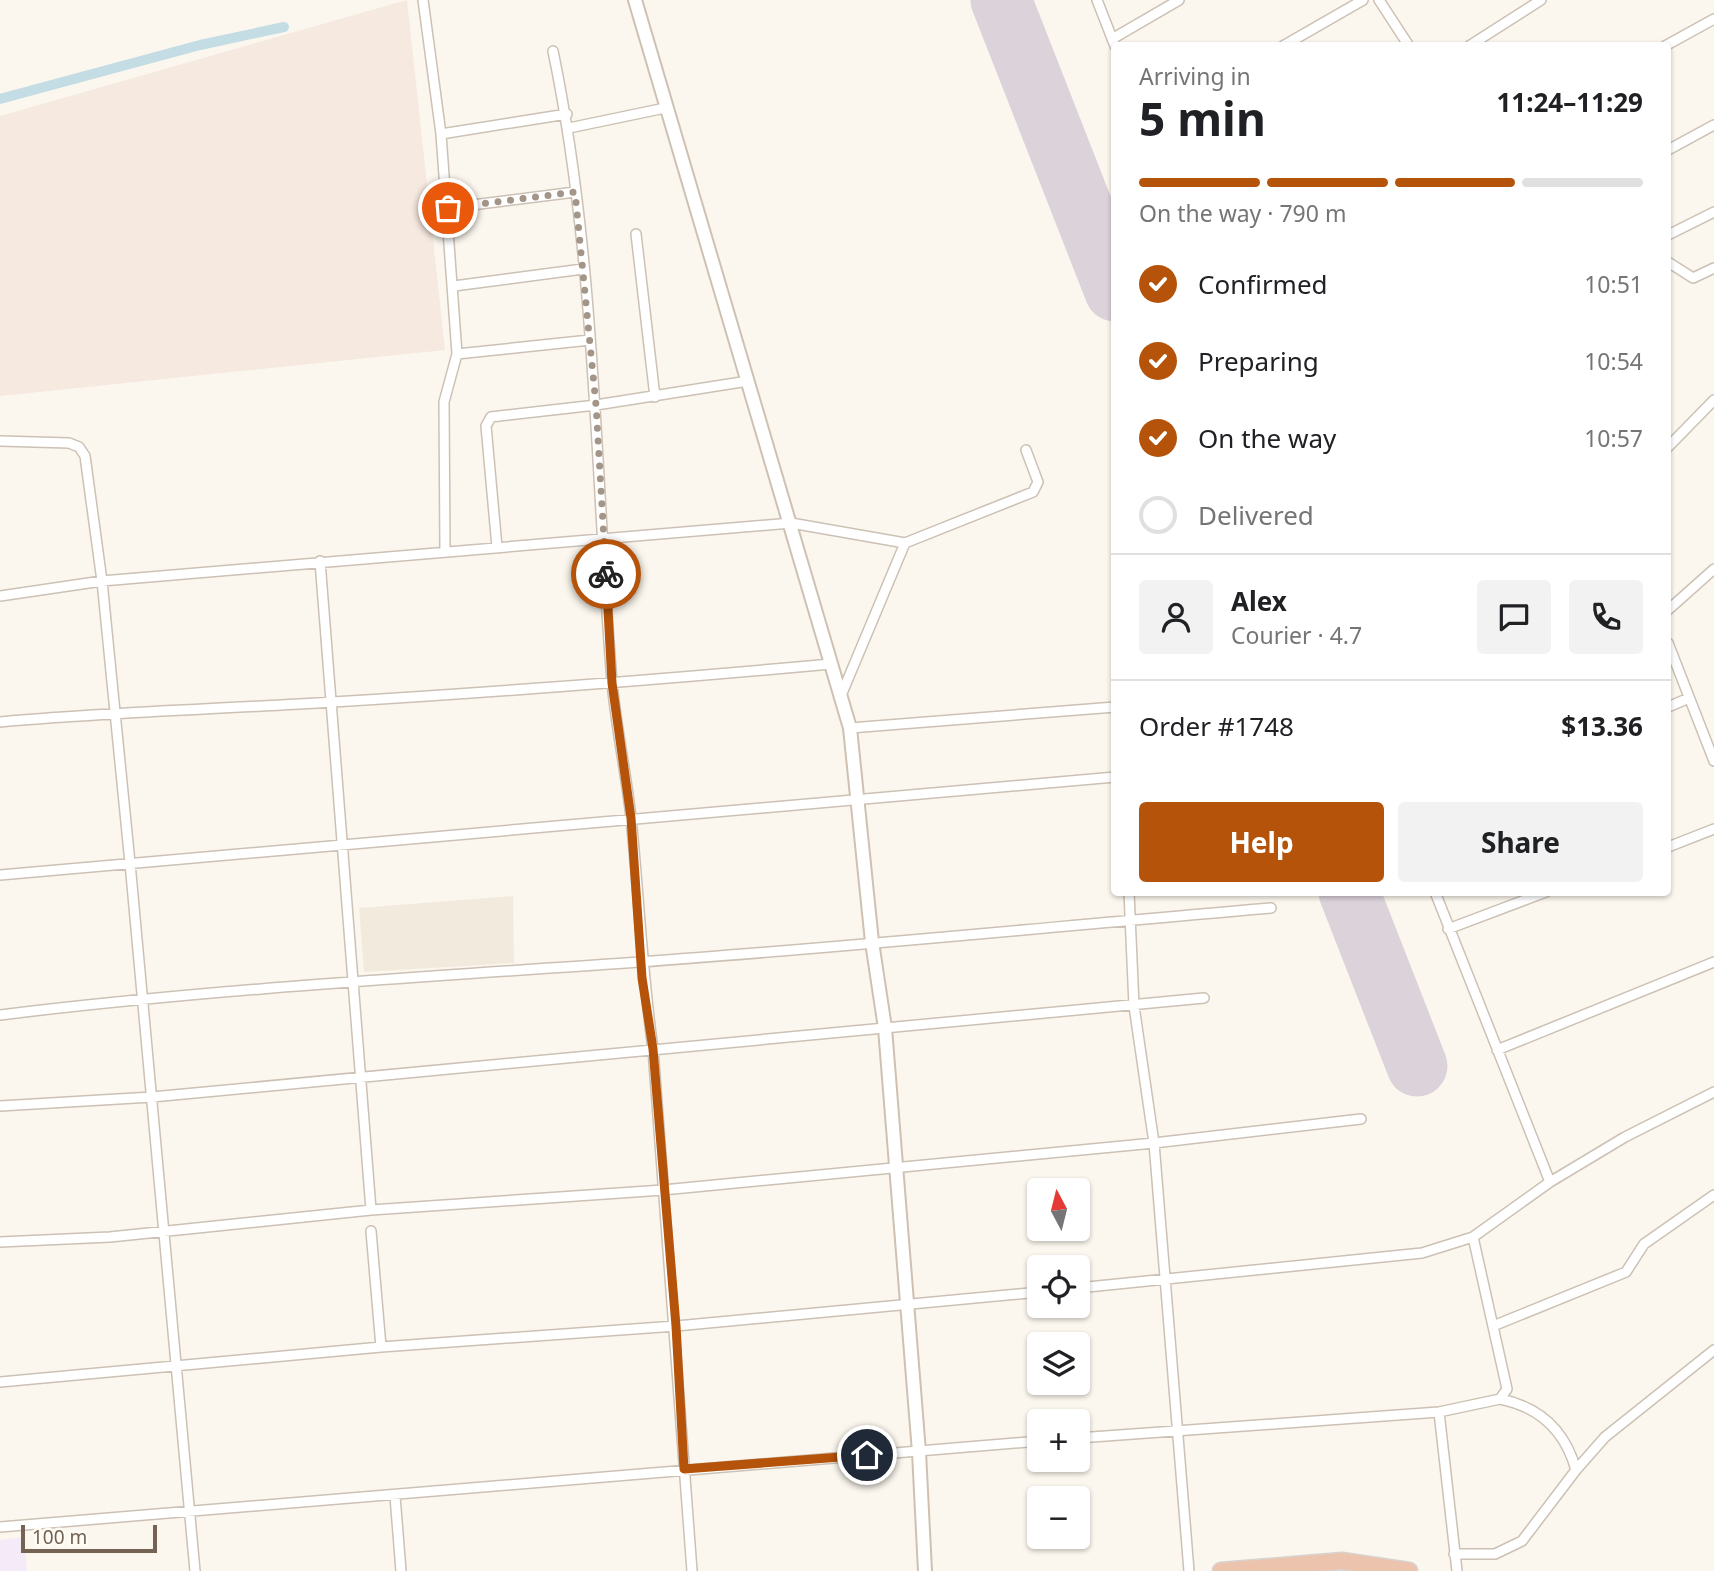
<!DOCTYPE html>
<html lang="en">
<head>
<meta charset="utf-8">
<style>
	body { margin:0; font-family:"Noto Sans",sans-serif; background:#f2f2f2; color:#202124; height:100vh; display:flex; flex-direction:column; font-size:26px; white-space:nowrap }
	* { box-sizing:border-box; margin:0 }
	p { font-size:23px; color:#757577 }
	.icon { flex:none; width:38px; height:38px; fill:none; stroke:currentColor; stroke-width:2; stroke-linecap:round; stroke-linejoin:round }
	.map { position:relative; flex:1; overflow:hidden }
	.side { position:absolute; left:1111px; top:42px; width:560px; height:854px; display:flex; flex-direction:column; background:#fff; border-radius:7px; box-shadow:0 2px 5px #0004 }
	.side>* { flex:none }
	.needle { width:46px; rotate:353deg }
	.controls { position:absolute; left:1027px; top:1178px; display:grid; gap:14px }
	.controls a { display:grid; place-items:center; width:63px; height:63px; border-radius:7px; background:#fff; box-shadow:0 2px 5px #0004; font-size:35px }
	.scale { position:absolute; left:21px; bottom:18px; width:136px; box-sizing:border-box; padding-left:7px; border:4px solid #746253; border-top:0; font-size:19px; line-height:24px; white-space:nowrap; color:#746253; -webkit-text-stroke:5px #fdfbf4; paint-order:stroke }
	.pin { position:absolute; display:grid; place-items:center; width:60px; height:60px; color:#fff; margin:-30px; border:4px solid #fff; border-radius:50%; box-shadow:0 2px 7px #0007 }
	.courier { position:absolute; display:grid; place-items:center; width:70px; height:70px; margin:-35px; border:5px solid #b45309; border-radius:50%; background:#fff; color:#222; box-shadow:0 2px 9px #0007 }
	.overview em { font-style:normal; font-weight:700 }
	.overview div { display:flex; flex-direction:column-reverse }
	.overview { display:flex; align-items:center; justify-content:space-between; height:119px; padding:0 28px }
	h1 { font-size:46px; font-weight:700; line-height:52px }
	.bar { display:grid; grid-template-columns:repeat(4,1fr); gap:10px 7px; align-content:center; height:84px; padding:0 28px }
	.bar i { height:9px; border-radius:5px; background:#e0e0e0 }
	.bar .on { background:#b45309 }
	.bar p { grid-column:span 4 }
	.line { display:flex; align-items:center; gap:18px; padding:0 28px; border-top:2px solid #e0e0e0 }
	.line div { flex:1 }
	.round { display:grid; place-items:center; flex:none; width:74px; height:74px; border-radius:7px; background:#f2f2f2 }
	ol { padding:0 28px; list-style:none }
	li { display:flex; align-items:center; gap:21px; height:77px }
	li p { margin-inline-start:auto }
	li .icon { padding:7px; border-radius:50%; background:#b45309; color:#fff; stroke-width:4 }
	li:last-child { color:#757577 }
	li i { width:38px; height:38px; border:4px solid #e0e0e0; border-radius:50% }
	.button { display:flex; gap:14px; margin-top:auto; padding:14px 28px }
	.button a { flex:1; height:80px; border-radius:7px; background:#b45309; color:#fff; font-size:28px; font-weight:700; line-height:80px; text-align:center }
	.button a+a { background:#f2f2f2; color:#202124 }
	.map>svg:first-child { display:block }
	.residential { fill:#f2eadd }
	.commercial { fill:#f6e9e0 }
	.education { fill:#f4eaf8 }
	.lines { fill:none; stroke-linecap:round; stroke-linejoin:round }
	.canal { stroke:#c4dce3; stroke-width:10 }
	.runway { stroke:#dcd2da; stroke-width:61 }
	.street-casing { stroke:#ccc1b4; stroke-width:12 }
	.secondary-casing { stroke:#cec1b2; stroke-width:16 }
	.highway-casing { stroke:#d8d3cf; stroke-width:19 }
	.street { stroke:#fff; stroke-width:9 }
	.secondary { stroke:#fff; stroke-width:12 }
	.highway { stroke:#ecc3ad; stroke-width:16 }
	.done { stroke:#a39689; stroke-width:7; stroke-dasharray:0 12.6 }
	.route { stroke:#b45309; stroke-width:9 }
</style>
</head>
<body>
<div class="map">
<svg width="1714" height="1571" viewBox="0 0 1714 1571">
	<rect width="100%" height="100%" fill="#fbf7ee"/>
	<path class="residential" d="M513,896l1,67 -150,9 -5,-64z"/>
	<path class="commercial" d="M407,0l38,350 -445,46v-280z"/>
	<path class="education" d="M24,1537l3,34h-27v-31z"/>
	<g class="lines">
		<path class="canal" d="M0,99l200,-54 84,-18"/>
		<path class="runway" d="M1001,0l114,291
			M1349,892l68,174"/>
		<defs>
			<path id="street" d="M423,0l18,134 16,220 -13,48 1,149
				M1097,0l18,46
				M1379,0l30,46
				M1112,39l67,-39
				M1283,46l80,-46
				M1469,46l72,-46
				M1665,46l49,-27
				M553,51c43,207 42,421 59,631 4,45 14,90 19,136 8,77 11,154 22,231l39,522
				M569,128l96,-20
				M441,134l126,-20
				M1668,150l46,-25
				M448,208l127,-16
				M636,234l19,163
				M1668,235l46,-23
				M1668,262l25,16 21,-10
				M454,286l129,-17
				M457,354l133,-14
				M0,441l69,2 10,4 6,9 17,125 28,282 65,708
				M1668,447l46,-47
				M497,547l-11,-121 5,-9 105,-12 152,-24
				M320,561l51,649
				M0,596l102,-15 689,-58 114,20
				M1668,610l46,-41
				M1668,643l46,118
				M840,698l65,-155 128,-51 5,-10 -12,-32
				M1668,707l21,-9
				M0,722c111,-10 222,-13 333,-20 166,-10 332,-23 498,-38
				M850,728l265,-21
				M1668,847l46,-18
				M0,875l1115,-98
				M1129,892l5,114 20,137 35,428
				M1435,892l115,290
				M1448,929l98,-37
				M0,1015c212,-26 425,-38 639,-53 211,-15 421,-36 632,-54
				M1497,1050l217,-88
				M0,1106l152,-9 1052,-99
				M371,1231l10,116
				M0,1242l110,-5 261,-27 292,-20 491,-47 207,-24
				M1078,1288l344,-35 51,-16 77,-55 75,-45 89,-45
				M1493,1326l133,-54 18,-28 70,-49
				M0,1382l381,-35 295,-21 364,-34
				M1500,1399c40,8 65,31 76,71
				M1439,1412l18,159
				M1078,1438l361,-26 61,-13 7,-10 -34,-152
				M395,1496l6,75
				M0,1527l1040,-86
				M1454,1554h41l27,-13 54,-71 29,-33 109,-87"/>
			<path id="secondary" d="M635,0l215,728 22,214 13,86 34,424 6,119"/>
			<path id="highway" d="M1221,1571l121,-10 67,10"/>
		</defs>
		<use href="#street" class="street-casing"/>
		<use href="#secondary" class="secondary-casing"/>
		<use href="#highway" class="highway-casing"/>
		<use href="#street" class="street"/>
		<use href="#secondary" class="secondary"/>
		<use href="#highway" class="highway"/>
	</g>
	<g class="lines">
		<path class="done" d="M448,208l127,-16 21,213 10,169"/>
		<path class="route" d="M606,574l6,109 19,135 11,160 11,71 23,277 8,143 183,-14"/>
	</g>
</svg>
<div class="controls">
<a><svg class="needle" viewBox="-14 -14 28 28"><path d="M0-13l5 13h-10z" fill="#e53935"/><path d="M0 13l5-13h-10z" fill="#757577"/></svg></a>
<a><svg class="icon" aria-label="locate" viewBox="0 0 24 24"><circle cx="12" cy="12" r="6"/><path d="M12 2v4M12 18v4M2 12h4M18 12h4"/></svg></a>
<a><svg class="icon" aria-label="layers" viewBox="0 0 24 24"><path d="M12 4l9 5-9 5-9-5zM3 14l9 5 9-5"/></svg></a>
<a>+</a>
<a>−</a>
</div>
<div class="scale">100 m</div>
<div class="pin" style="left:448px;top:208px;background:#ea580c"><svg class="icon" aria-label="bag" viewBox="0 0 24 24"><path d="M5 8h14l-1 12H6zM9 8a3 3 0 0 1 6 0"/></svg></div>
<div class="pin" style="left:867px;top:1455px;background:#1f2937"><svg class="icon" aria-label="home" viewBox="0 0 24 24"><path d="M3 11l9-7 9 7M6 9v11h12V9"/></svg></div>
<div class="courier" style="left:606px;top:574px"><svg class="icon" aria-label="bike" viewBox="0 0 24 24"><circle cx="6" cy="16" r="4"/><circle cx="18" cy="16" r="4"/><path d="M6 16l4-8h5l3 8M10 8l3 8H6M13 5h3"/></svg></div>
<section class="side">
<div class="overview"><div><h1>5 min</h1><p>Arriving in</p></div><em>11:24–11:29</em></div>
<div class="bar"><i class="on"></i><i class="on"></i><i class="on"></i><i></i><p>On the way · 790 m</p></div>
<ol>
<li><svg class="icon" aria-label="check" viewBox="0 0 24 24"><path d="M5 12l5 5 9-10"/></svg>Confirmed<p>10:51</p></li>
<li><svg class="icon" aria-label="check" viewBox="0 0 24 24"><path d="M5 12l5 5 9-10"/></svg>Preparing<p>10:54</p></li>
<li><svg class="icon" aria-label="check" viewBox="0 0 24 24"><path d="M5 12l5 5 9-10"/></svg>On the way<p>10:57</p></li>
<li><i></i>Delivered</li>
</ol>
<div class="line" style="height:126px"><a class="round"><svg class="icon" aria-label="person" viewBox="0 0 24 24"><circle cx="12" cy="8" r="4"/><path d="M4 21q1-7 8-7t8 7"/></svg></a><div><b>Alex</b><p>Courier · 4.7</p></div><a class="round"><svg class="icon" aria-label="chat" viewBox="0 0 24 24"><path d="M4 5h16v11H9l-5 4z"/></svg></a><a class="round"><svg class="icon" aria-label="phone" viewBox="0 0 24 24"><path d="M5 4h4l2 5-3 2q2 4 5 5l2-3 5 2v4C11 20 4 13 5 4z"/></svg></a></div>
<div class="line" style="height:91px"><div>Order #1748</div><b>$13.36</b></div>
<div class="button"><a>Help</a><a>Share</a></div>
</section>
</div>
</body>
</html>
